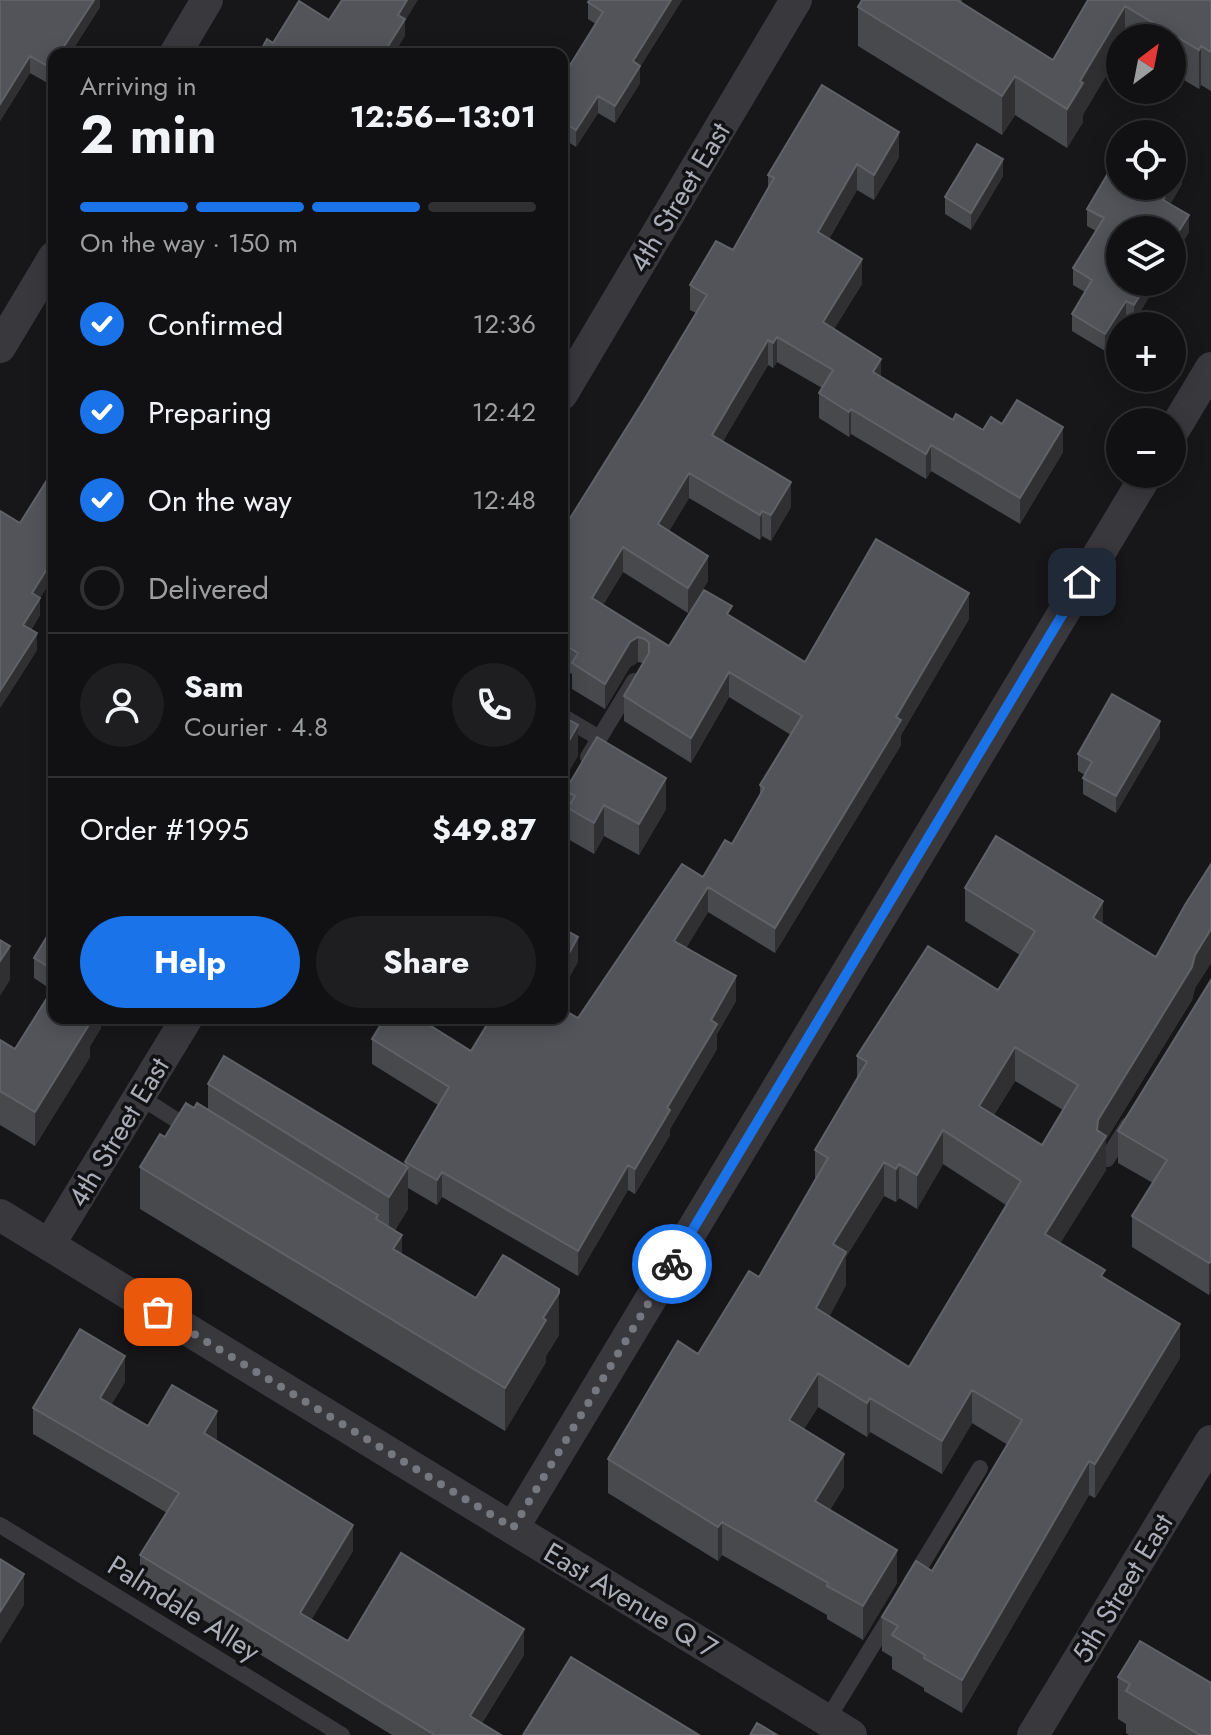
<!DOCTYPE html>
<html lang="en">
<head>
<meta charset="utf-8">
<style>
	body { margin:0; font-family:Jost,sans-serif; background:#1e1e20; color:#f1f3f6; height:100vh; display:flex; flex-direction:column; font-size:30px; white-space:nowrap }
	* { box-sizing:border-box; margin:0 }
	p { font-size:26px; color:#9c9d9f }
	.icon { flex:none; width:44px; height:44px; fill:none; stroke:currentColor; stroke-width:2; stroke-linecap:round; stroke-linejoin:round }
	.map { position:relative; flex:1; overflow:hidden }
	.panel { position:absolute; left:48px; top:48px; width:520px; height:976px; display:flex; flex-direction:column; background:#111012; border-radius:16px; box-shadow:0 4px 20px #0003,0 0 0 2px #303032 }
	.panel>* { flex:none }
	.needle { width:52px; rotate:32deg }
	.fabs { position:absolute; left:1106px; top:24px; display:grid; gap:16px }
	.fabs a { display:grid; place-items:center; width:80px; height:80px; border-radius:50%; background:#111012; box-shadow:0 4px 20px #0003,0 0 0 2px #303032; font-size:40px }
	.pin { position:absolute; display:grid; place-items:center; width:68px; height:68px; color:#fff; margin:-34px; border-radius:16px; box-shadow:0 4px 12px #0006 }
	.courier { position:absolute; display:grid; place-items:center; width:80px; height:80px; margin:-40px; border:6px solid #1a73e8; border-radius:50%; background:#fff; color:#222; box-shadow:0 2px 10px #0007 }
	.head em { font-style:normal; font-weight:700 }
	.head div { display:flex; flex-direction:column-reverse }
	.head { display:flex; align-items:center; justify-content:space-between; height:136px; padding:0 32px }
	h1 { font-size:52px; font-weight:700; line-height:60px }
	.bar { display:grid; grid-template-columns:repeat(4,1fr); gap:12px 8px; align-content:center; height:96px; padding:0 32px }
	.bar i { height:10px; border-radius:6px; background:#303032 }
	.bar .selected { background:#1a73e8 }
	.bar p { grid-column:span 4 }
	.line { display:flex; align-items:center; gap:20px; padding:0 32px; border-top:2px solid #303032 }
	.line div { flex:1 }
	.round { display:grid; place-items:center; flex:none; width:84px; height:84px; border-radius:42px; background:#1e1e20 }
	ol { padding:0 32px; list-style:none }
	li { display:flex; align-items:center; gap:24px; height:88px }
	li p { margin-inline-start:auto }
	li .icon { padding:8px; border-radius:50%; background:#1a73e8; color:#fff; stroke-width:4 }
	li:last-child { color:#9c9d9f }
	li i { width:44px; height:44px; border:4px solid #303032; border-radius:50% }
	.cta { display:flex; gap:16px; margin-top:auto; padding:16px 32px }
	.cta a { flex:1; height:92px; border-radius:48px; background:#1a73e8; color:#fff; font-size:32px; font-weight:700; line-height:92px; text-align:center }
	.cta a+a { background:#1e1e20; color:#f1f3f6 }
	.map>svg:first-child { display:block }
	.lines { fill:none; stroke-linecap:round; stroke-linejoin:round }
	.lane { stroke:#38383d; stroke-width:16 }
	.street { stroke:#38383d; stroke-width:32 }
	.wall { fill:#48494d; fill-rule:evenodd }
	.shaded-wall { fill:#303033 }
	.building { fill:#535459; stroke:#606268; stroke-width:2; fill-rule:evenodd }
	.done { stroke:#767880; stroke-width:8; stroke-dasharray:0 14.4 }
	.route { stroke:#1a73e8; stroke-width:10 }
	.labels { text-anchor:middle; stroke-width:7; stroke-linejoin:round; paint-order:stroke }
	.street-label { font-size:28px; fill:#a9adb8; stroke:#121113 }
</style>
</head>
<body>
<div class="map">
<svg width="1211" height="1735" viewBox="0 0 1211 1735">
	<rect width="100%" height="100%" fill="#171618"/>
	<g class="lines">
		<path class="lane" d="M562,716l37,22
			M588,757l46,-76
			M140,1097l52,33
			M1107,1159l21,-34
			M0,1525l342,210
			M911,1582l69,-114
			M827,1720l66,-108"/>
		<path class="street" d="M175,54l32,-54
			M0,347l54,-90
			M562,394l234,-394
			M1172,433l39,-65
			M0,1215l851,520
			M49,1245l138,-227
			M513,1528l634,-1054
			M1033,1735l178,-294"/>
	</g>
	<path class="wall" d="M0,0h100v7l-30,47h-16l-3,31 -21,-12 -30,48z
		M682,0l-42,67v16l-25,40 -17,-10 -22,34 -14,-9v-60l34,-54 -8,-5v-17z
		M862,0h100l-1,3 92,57 35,-60h123v91l-10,-6 -2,4 -27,-16v-35h-52l-37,77v7l-16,26 -52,-33 -13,20 -144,-89v-39z
		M899,157l-25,43 -17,-10 -28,49 33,45 -28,45 47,48 72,43 30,10 19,-6 61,28 -43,72 -89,-53 -5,8 -75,-45 -2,3 -30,-19v-25l3,-5 -45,-26 -4,6 -5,-3 -45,76 68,66 -20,34 -9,-5 -2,4 -71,-42 -20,33 39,50 -20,32 -65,-41 -20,33 66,41 63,-29 73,45 164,-43 -68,116v10l-126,208 -67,-41 -22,36 50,53 -19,33v15l-47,80v6l-35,59 -7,-4 -50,86 -136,-79 -5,8 -29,-17v21l-13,21 7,24 74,44 83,37 -13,21v6l-41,69 -365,-222v-42l25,-30 29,-29 14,2v-26l197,81v-3l33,-57 -66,-41v-25l99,12 107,-33 154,-174 28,-49v-10l31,-50 -62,-38 -38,66 -67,-42v-25l19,-33 -5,-1 -8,5 -25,42 -33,-20v-15l-10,-6v-137l82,-131 52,-87 -6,-3v-25l43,-35 35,-63v-12z
		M1003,176l-32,54 -26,-16v-17z
		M1182,184l-12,20 19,28 -17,27v-29l-52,52h38l-24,40 -8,-4 -21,33 -33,-20v-17l13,-22 -12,-7v-17l23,-37 -9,-5v-17z
		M54,395v31l-6,-4v-17z
		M54,458v117l-14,23v17l-9,15 6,20 -37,58 20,-185 29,-46v-11z
		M1160,738l-44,75 -33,-19v-16l2,-3 -7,-4v-17z
		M562,785l104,24 -27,46 -35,-19 -10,18 -26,-15v-16l-6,-3z
		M54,824v30l-4,-3v-20z
		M1211,864v99l-16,25 -3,12 -86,140v30l-46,73 45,35 75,80 -85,140 -6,-3 -127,218 -38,-22v-3l-32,-19v-12l-10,-6v-34l50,-46 76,-126 -36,-22 -30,51 -72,-42 -3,5 -49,-30 -14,22 40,58 -14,23 67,73 -34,57 -36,-21v-4l-105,-60 -4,6 -110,-68v-34l90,-105 61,-77 56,-96v-31l42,-70v-24l141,-66 22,-35 -55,-34v-33l138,36 53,33zM1015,1081l48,29 -21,35 -48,-30zM943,1164l63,41 -97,162 -80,-50 17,-32v-28l38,-61 12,6 3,-4 18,11z
		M54,925v93h47v10l-11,18v11l-55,89 -35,-21v-85l15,9 37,-59 -18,-12v-20z
		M1211,980v312l-2,3 -77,-48v-31l21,-33 -35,-20v-32z
		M125,1382l-14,23 37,21 69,12 -1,2 137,111 -42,68 37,22 176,14 -42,68 19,12h-109l-252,-154v-26l27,-42 -134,-79v-26z
		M1118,1677l93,58h-82l-3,-2v-9l-8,-5z"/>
	<path class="shaded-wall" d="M94,0h6v7l-30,47h-11z
		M407,0h11l-13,21v15l-11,18h-11l15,-39z
		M671,0h11l-42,67v16l-25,40v-17l18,-45z
		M1125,6v32h-5v15l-37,62v7l-16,26v-39l13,-28z
		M1201,46v39l-2,4v-39z
		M30,56v17l-30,48v-17z
		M54,62v17l-3,6v-17z
		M1015,76v39l-13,20v-39z
		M598,96v17l-22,34v-17z
		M899,132v25l-25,43v-25z
		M1003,159v17l-32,54v-17z
		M857,164v26l-39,67v-25z
		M1182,167v17l-19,33v-17z
		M1189,215v17l-17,27v-17z
		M862,259v25l-39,63v-25z
		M1148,282h10l-24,40v-17z
		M1126,301v17l-6,8 -15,25v-17z
		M777,337v25l-4,6v-25z
		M768,340v25l-56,95v-25z
		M881,359v25l-8,-12z
		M851,409v25l-2,3v-25z
		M1063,427v25l-43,72v-26z
		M931,445v26l-5,8v-25z
		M689,473v25l-31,51v-25z
		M791,482v25l-20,34v-26z
		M762,511v25l-2,4v-25z
		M623,547v25l-31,51v-25z
		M708,556v25l-20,32v-25z
		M54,558v17l-22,35v-17z
		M969,593v26l-68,116v10l-126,208v-25z
		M40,598v17l-17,27v-17z
		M37,633v17l-37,58v-17z
		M638,637v25l-8,5 -25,42v-25l25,-42z
		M729,672v25l-38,66v-25z
		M1160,721v17l-44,75v-17z
		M578,725v31l-16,28v-31z
		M666,778v31l-27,46v-31z
		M604,805v31l-10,18v-31z
		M708,887v25l-34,55v-26z
		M1103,901v34l-10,-17z
		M1211,929v34l-16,25 -3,12 -86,140v30l-61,98v-34l53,-114z
		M578,937v25l-16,29v-25z
		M10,946v34l-10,16v-35z
		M736,976v25l-19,33v15l-47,80v6l-35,59v-25l32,-61 44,-88z
		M86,1018h15v10l-11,18v11l-55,89v-34z
		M1015,1047v34l-36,58v-33z
		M943,1130v34l-26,45v-34z
		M884,1162v34l-38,61v28l-30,57v-34l17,-64z
		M899,1164v34l-3,4v-33z
		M628,1165v25l-50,86v-25z
		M408,1167v42l-19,30v-42z
		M442,1172v25l-5,8v-25z
		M402,1235v42l-9,-28z
		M1211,1261v31l-2,3v-32z
		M559,1293v42l-13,21v6l-41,69v-43l38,-70z
		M1180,1324v34l-85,140v-34z
		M125,1356v26l-25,42v-26z
		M818,1373v34l-29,46v-33z
		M972,1390v33l-30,51v-33z
		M870,1398v34l-3,5v-34z
		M217,1411v27l-13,21v-26z
		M844,1454v33l-29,47v-33z
		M1089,1461v34l-127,218v-33z
		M722,1522v33l-4,6v-34z
		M353,1525v26l-53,88v-26z
		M897,1550v33l-34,57v-34z
		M24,1574v31l-24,39v-32z
		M524,1629v26l-50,80 -4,-19z"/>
	<path class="building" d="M0,0h94l-35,54h-5v8l-3,6 -21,-12 -30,48z
		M342,0h65l-9,15 7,4 -22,35h-124l8,-15 6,4 26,-42 30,19z
		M590,0h81l-38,61 7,5 -25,40 -17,-10 -22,34 -14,-9v-43l41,-66 -15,-10z
		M862,0h95l96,60 35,-60h123v52l-10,-6 -2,4 -74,-44 -45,75 3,2 -16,26 -52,-33 -13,20 -144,-89z
		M822,85l77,47 -25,43 -17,-11 -39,68 44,27 -39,63 58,37 -8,13 80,48 3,-6 27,16 8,-13 11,7 15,-24 46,27 -43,71 -89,-53 -5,9 -75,-45 -2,3 -30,-19 14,-23 -56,-33 -4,6 -5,-3 -56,95 79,47 -20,33 -9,-4 -2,4 -71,-42 -31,51 50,32 -20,32 -65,-41 -31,51 77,48 35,-56 28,16 -5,8 78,48 71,-123 93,54 -73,124 5,3 -126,208 -67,-41 -34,54 62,35 -25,44 6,4 -50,84 3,2 -35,59 -7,-4 -50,86 -136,-79 -5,8 -32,-18 44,-75 -77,-48 13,-21h33l53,33 20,-33h71v-9l16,9 104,-154 21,13 22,-37 7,4 32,-56 -4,-3 42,-69 -73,-44 -38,66 -67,-42 25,-43v-10l-4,-4 -7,-2 -8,5 -25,42 -33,-21 6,-10 -16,-10v-112l82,-131 63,-105 -17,-10 26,-44 17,9 41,-72 -6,-3z
		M977,144l26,15 -32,54 -26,-16z
		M1120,153v33h51l-8,14 26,15 -17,27v-12h-52v52h28l-14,23 -8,-4 -21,33 -33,-20 20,-34 -19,-12 31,-50 -17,-9z
		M1172,161l10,6 -10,18z
		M54,395v14l-6,-4z
		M54,458v11l-5,-3z
		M54,469v89l-22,35 8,5 -17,27 14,8 -37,58v-180l20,12z
		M1112,694l48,27 -44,75 -33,-18 9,-16 -14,-8z
		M562,716l16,9 -16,28z
		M597,737l69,41 -27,46 -35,-19 -10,18 -26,-15 7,-12 -13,-7v-4h5l4,-4z
		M996,836l107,65 -10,17 63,39 29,-52 26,-41v65l-16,26 -3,12 -94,153 -1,10 9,6 -61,98 60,36 -4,6 79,48 -85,140 -6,-3 -127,219 -38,-22 1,-3 -33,-20 6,-9 -16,-9 34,-56 16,10 90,-151 -50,-30 -30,51 -72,-43 -3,5 -49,-30 -29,47 55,34 -29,47 82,49 -34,56 -36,-20 1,-3 -106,-61 -4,5 -110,-68 70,-118 20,13 51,-83 10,6 69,-119 -13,-8 52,-88 -10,-6 71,-110 70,44 31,-49 6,-10 -70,-43zM1015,1047l63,38 -36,60 -63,-39zM943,1130l78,51 -112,186 -93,-59 30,-56 -13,-8 51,-82 12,7 3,-5 18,11z
		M54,925v45l-20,-12z
		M562,928l16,9 -16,29z
		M0,940l10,6 -10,15z
		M1211,980v281l-2,2 -77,-47 35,-56 -49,-29z
		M54,987v31h32l-1,2 5,3 -55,89 -35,-21v-51l15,9z
		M224,1056l184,111 -19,30 -181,-113z
		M186,1103l8,5 3,-5 181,112 -2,4 26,16 -9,14 83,49 27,-43 56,34v4l-16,25 3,2 -41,68 -365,-221 20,-33 5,3z
		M80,1329l45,27 -25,42 48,28 24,-41 45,26 -13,22 149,92 -53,88 48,28 53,-88 123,76 -54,87 31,19h-66l-295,-180 39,-62 -146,-85z
		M0,1559l24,15 -24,38z
		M1140,1641l71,42v52h-11l-74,-44 4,-7 -12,-7z
		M571,1657l128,78h-176z
		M757,1723l20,12h-27z"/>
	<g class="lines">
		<path class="done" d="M158,1312l355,216 159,-264"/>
		<path class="route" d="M672,1264l410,-682"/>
	</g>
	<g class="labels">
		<g class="street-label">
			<text transform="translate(679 197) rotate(-59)" y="10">4th Street East</text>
			<text transform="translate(118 1132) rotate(-59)" y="10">4th Street East</text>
			<text transform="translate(1122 1588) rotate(-59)" y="10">5th Street East</text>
			<text transform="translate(631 1600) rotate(31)" y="10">East Avenue Q 7</text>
			<text transform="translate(184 1608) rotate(32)" y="10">Palmdale Alley</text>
		</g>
	</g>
</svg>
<div class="fabs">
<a><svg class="needle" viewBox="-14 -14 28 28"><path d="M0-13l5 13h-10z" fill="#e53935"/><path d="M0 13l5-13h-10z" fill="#9c9d9f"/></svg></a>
<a><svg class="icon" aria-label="locate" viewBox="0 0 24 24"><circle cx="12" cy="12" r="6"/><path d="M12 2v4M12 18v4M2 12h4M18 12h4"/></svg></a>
<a><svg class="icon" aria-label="layers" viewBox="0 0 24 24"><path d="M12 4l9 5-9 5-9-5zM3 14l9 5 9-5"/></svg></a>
<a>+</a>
<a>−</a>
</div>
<div class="pin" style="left:158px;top:1312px;background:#ea580c"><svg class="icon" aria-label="bag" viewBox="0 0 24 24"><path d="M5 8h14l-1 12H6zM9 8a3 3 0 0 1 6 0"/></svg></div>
<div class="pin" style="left:1082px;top:582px;background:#1f2937"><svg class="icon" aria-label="home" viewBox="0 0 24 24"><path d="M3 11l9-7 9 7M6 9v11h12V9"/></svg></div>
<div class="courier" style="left:672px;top:1264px"><svg class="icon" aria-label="bike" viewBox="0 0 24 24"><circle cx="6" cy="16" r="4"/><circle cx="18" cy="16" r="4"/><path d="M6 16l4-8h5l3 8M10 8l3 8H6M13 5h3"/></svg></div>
<section class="panel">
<div class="head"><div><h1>2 min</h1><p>Arriving in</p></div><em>12:56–13:01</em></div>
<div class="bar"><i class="selected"></i><i class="selected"></i><i class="selected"></i><i></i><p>On the way · 150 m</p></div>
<ol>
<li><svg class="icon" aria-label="check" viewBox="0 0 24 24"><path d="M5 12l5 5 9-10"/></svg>Confirmed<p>12:36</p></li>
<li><svg class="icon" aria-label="check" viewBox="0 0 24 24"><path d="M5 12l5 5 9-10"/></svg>Preparing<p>12:42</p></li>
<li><svg class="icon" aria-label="check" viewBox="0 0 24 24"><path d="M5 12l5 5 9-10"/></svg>On the way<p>12:48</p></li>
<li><i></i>Delivered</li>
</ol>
<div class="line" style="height:144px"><a class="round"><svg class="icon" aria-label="person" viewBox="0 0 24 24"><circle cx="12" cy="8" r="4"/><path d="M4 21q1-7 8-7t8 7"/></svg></a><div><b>Sam</b><p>Courier · 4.8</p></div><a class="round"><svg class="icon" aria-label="phone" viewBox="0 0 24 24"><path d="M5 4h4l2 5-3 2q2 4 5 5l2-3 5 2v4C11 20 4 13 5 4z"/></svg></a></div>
<div class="line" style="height:104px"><div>Order #1995</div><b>$49.87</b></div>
<div class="cta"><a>Help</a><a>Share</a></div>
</section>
</div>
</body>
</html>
